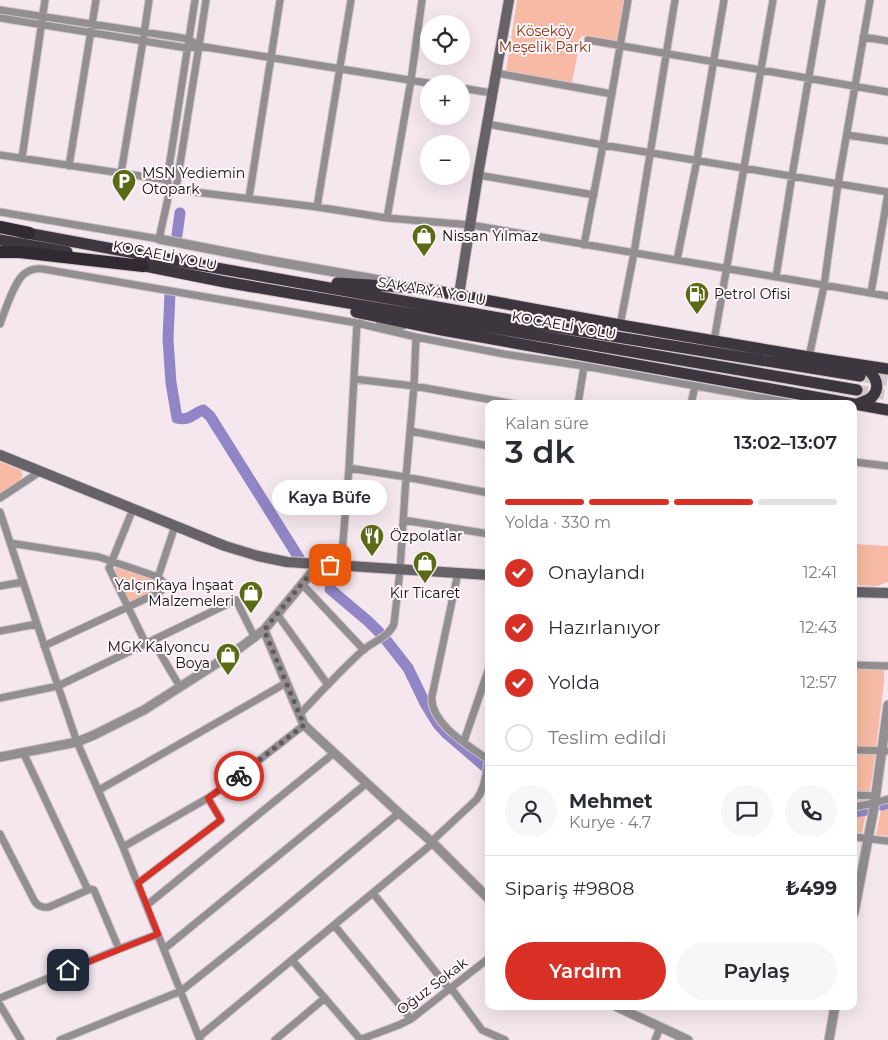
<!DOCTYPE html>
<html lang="tr">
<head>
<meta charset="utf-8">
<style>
	body { margin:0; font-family:Montserrat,sans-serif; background:#f7f7f7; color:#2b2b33; height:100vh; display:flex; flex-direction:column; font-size:19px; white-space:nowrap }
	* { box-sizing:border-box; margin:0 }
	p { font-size:16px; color:#7c7c81 }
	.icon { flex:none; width:28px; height:28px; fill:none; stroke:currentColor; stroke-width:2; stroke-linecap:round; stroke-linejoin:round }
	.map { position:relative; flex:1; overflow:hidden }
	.drawer { position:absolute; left:485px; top:400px; width:372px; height:610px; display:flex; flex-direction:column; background:#fff; border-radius:10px; box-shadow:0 5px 20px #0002 }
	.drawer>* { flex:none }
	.controls { position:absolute; left:420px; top:15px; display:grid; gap:10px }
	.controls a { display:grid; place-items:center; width:50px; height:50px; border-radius:50%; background:#fff; box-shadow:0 5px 20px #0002; font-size:25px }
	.pin { position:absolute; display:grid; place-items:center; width:42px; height:42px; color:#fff; margin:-21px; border-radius:10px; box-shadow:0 2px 8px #0006 }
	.courier { position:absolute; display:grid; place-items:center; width:50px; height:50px; margin:-25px; border:4px solid #d93025; border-radius:50%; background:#fff; color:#222; box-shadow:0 1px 6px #0007 }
	.bubble { position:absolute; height:35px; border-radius:18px; background:#fff; box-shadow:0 5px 20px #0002; font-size:16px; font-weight:600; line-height:35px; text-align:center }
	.overview em { font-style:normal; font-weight:600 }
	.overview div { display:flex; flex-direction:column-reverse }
	.overview { display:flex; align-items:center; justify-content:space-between; height:85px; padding:0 20px }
	h1 { font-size:32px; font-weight:600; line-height:38px }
	.bar { display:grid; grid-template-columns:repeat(4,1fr); gap:8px 5px; align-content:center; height:60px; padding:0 20px }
	.bar i { height:6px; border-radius:4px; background:#e1e1e2 }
	.bar .active { background:#d93025 }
	.bar p { grid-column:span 4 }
	.line { display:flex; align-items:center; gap:12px; padding:0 20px; border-top:1px solid #e1e1e2 }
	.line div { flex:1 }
	.round { display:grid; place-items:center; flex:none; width:52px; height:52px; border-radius:26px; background:#f7f7f7 }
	ol { padding:0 20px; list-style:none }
	li { display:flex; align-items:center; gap:15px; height:55px }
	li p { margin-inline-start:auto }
	li .icon { padding:5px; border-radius:50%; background:#d93025; color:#fff; stroke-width:4 }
	li:last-child { color:#7c7c81 }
	li i { width:28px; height:28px; border:2px solid #e1e1e2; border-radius:50% }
	.action { display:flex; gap:10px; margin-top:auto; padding:10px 20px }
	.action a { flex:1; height:58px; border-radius:30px; background:#d93025; color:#fff; font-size:20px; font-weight:600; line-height:58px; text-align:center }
	.action a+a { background:#f7f7f7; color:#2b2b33 }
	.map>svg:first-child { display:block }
	.green { fill:#f8baa4 }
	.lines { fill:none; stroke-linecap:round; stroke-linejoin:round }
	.river { stroke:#9285c6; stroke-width:11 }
	.trunk-tunnel { stroke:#d3c6cd; stroke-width:11; stroke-dasharray:11 5.5; stroke-linecap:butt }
	.minor-casing { stroke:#d1c4ca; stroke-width:9 }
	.tertiary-casing { stroke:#d1c4ca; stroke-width:11 }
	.secondary-casing { stroke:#d1c4ca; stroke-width:12 }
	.trunk-casing { stroke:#d1c4ca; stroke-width:13 }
	.motorway-casing { stroke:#d1c4ca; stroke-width:14 }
	.minor { stroke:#928e92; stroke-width:7 }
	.tertiary { stroke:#928e92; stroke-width:9 }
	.secondary { stroke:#676268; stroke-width:10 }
	.trunk { stroke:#3d363f; stroke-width:11 }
	.motorway { stroke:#312a33; stroke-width:12 }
	.done { stroke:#61595d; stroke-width:5; stroke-dasharray:0 9 }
	.route { stroke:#d93025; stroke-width:6 }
	.labels { text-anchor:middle; stroke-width:4; stroke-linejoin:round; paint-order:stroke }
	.park-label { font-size:14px; fill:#8a330f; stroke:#fff6fa }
	.poi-label { font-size:14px; fill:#120d0f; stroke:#fff6fa; text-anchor:start }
	.street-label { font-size:14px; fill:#120d0f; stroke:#fff6fa }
</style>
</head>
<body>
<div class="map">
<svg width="888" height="1040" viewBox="0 0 888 1040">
	<rect width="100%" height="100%" fill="#f5e7ee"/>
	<path class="green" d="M517,0h108l-8,42 -36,-6 -9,47 -66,-12z
		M0,462l21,8 2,5 -3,6 -20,12z
		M854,544l34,2v36l-11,4 -23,-1z
		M116,567h2l37,13 5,3 -1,5 -30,15 -16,-32z
		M854,669l30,1v12l-11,91 -11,60 -8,-1z
		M888,803v33l-12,-1 6,-30z"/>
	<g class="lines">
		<path class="river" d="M177,235l3,-22
			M170,293l-2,46 3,44 6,35c14,3 16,-5 26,-8l7,6 89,142
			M330,589l39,33 10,10
			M386,640l22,28 18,37 11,18 9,10 43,37
			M882,805l6,-2
			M854,812l12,-2"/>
		<path class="trunk-tunnel" d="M860,376l28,5
			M857,390l31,5"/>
		<defs>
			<path id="minor" d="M0,10l189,29 10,7
				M0,18l187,30 12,-2 235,38
				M863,37l25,4
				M588,40l300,52
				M496,73l116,21
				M461,88l31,5
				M487,124l116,21 285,47
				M847,135l41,6
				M0,155l167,25
				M22,158l23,-158
				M69,166l27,-166
				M121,173l22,-132 6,-41
				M478,175l116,20
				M170,189l-3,-9 28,-180
				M176,189l23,-143 7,-46
				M249,198l31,-198
				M317,207l34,-207
				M0,212l159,27 11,-50 147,18 70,11 84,7 417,71
				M387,218l24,-138 11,-80
				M584,245l19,-100 25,-145
				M677,260l20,-100 27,-160
				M776,277l16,-101 30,-176
				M871,293l17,-100
				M0,324c5,-13 14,-42 24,-50 6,-5 12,-6 19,-5l314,54 59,14 88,17 80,12 212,38
				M379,325l24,1
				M620,325l14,-72 41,-253
				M714,341l59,-341
				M809,357l15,-71 14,-102 32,-184
				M354,379l60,7 101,18
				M578,404l6,-38
				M691,404l4,-18
				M410,431l79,15
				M854,462l34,4
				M349,468l57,9 83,16
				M0,498l41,-27
				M133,509l-24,59 37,76
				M0,512l37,112 40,118 46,105 77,193
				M403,520l86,14
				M10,543l89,14 59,20 6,6v4l-4,5 -116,54
				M341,566l8,-98 8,-145h4
				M458,573l-26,123c-3,27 37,50 57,64
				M158,577l17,-51
				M302,584l62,66
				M0,586l23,-4
				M277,614l51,71
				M0,631l37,-7
				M153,641l27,46
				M854,665l34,1
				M0,698l58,-12 178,-86 19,38
				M300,714c20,-21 40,-43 62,-63 11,-10 26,-13 32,-27l6,-54 6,-93 8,-91 2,-49
				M464,741l25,-73
				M854,750l34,1
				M23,752l65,138
				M99,790l187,-107
				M854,795l22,1
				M854,807l20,-4 14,-4
				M0,834l35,68c4,5 8,6 14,5l39,-17 3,-1 3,1 25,59
				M854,837l34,4
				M432,841l44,-41c10,-12 9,-27 13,-41
				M123,847l85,-49 27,-19 69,-54
				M138,883l83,-63 -13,-22
				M373,893l77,97
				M147,905l187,-152
				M334,925l77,94
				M164,949l203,-166
				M292,960l68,79
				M451,988l31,42 23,10
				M0,998l119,-49 39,-15
				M0,1005l21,35
				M199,1037l234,-194
				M60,1040l121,-49 94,-75 124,-103
				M275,1040l50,-42
				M359,1040l40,-15 12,-6 78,-61
				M655,1040l5,-12"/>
			<path id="tertiary" d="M159,239l113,22 119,21
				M264,630l40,95 95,88 34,30 56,56
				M0,757l77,-15 17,-7 50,-25 89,-57 31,-23 54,-65
				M854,913l20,-105 14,-103
				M615,1006l73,34
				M829,1040l6,-34"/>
			<path id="secondary" d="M459,295l19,-120 31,-175
				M0,455l225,91 33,10 29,6 202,13
				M854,592l34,1"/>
			<path id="trunk" d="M21,232l173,32 305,54 361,58
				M0,240l67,12
				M135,264l90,18 632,108
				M337,283l83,5 200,37 189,32 79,12
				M356,312l86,18 446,80
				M857,404c5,-2 11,-3 15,-7 11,-11 1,-27 -12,-31"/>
			<path id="motorway" d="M0,227l29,6
				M0,252h20l123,14"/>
		</defs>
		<use href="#minor" class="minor-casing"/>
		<use href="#tertiary" class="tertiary-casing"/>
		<use href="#secondary" class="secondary-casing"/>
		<use href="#trunk" class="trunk-casing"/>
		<use href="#motorway" class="motorway-casing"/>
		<use href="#minor" class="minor"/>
		<use href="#tertiary" class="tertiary"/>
		<use href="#secondary" class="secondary"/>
		<use href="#trunk" class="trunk"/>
		<use href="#motorway" class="motorway"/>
	</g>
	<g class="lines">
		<path class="done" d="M239,776l65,-51 -40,-95 54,-66 12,1"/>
		<path class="route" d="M68,970l90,-36 -20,-51 83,-63 -13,-22 31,-22"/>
	</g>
	<defs>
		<symbol id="parking-pin" viewBox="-11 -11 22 30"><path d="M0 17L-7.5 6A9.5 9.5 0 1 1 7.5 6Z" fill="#5a6a15" stroke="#fff6fa"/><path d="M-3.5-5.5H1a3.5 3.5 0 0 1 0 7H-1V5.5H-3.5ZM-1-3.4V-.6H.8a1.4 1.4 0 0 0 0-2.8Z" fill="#fff"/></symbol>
		<symbol id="shop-pin" viewBox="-11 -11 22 30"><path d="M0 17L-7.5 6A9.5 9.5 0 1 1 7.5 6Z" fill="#5a6a15" stroke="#fff6fa"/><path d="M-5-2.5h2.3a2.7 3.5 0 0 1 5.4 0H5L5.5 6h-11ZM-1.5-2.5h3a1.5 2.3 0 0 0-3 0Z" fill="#fff"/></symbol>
		<symbol id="fuel-pin" viewBox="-11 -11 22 30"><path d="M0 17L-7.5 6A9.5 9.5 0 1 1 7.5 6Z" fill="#5a6a15" stroke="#fff6fa"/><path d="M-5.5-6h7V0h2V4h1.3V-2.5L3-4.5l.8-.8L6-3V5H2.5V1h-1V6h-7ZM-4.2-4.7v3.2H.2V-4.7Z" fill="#fff"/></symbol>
		<symbol id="restaurant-pin" viewBox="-11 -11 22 30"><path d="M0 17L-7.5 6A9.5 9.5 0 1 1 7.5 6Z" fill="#5a6a15" stroke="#fff6fa"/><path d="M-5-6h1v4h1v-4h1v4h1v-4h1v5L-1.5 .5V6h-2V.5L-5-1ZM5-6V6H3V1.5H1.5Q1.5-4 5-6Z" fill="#fff"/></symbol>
	</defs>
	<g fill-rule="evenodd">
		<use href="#parking-pin" x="110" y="167" width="28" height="38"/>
		<use href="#shop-pin" x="410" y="222" width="28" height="38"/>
		<use href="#fuel-pin" x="683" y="280" width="28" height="38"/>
		<use href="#restaurant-pin" x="358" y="522" width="28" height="38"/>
		<use href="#shop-pin" x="411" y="549" width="28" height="38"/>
		<use href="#shop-pin" x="237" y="579" width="28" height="38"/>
		<use href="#shop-pin" x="214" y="641" width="28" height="38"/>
	</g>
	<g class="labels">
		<g class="park-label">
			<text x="545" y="36">Köseköy<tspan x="545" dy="16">Meşelik Parkı</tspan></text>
		</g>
		<g class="poi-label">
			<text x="142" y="178">MSN Yediemin<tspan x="142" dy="16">Otopark</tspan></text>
			<text x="442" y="241">Nissan Yılmaz</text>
			<text x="714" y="299">Petrol Ofisi</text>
			<text x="390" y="541">Özpolatlar</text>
			<text x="234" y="590" text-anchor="end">Yalçınkaya İnşaat<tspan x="234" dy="16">Malzemeleri</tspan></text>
			<text x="425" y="598" text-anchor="middle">Kır Ticaret</text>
			<text x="210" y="652" text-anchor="end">MGK Kalyoncu<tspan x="210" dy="16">Boya</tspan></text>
		</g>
		<g class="street-label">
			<text transform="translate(165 255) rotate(11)" y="5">KOCAELİ YOLU</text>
			<text transform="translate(432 291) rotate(10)" y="5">SAKARYA YOLU</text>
			<text transform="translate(564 325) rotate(10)" y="5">KOCAELİ YOLU</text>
			<text transform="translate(432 986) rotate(-37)" y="5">Oğuz Sokak</text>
		</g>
	</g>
</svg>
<div class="controls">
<a><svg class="icon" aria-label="locate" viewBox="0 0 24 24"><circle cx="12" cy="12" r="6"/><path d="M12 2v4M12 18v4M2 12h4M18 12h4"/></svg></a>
<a>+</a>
<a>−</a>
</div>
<div class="pin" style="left:330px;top:565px;background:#ea580c"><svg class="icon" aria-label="bag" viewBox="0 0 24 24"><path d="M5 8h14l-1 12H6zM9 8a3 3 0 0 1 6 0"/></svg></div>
<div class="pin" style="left:68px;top:970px;background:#1f2937"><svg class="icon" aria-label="home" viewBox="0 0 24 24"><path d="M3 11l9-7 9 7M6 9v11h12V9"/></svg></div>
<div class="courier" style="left:239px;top:776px"><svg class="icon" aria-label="bike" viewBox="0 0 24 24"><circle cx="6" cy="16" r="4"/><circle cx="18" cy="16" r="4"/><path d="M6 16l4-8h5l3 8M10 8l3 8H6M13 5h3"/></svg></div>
<div class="bubble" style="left:272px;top:480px;width:115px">Kaya Büfe</div>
<section class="drawer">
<div class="overview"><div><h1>3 dk</h1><p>Kalan süre</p></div><em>13:02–13:07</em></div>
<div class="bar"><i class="active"></i><i class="active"></i><i class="active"></i><i></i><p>Yolda · 330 m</p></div>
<ol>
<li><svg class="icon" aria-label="check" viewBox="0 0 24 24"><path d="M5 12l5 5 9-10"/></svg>Onaylandı<p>12:41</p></li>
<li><svg class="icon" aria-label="check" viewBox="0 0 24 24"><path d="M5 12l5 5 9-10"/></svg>Hazırlanıyor<p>12:43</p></li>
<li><svg class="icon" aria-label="check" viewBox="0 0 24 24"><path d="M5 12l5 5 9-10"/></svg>Yolda<p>12:57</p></li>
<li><i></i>Teslim edildi</li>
</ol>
<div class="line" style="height:90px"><a class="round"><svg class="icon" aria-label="person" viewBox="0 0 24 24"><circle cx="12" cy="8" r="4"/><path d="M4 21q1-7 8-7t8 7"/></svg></a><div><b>Mehmet</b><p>Kurye · 4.7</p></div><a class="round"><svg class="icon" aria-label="chat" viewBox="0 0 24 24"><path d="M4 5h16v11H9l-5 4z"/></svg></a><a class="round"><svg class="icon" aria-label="phone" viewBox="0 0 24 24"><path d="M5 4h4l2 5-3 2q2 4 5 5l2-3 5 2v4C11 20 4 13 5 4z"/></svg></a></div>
<div class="line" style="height:65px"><div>Sipariş #9808</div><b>₺499</b></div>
<div class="action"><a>Yardım</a><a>Paylaş</a></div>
</section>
</div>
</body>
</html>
